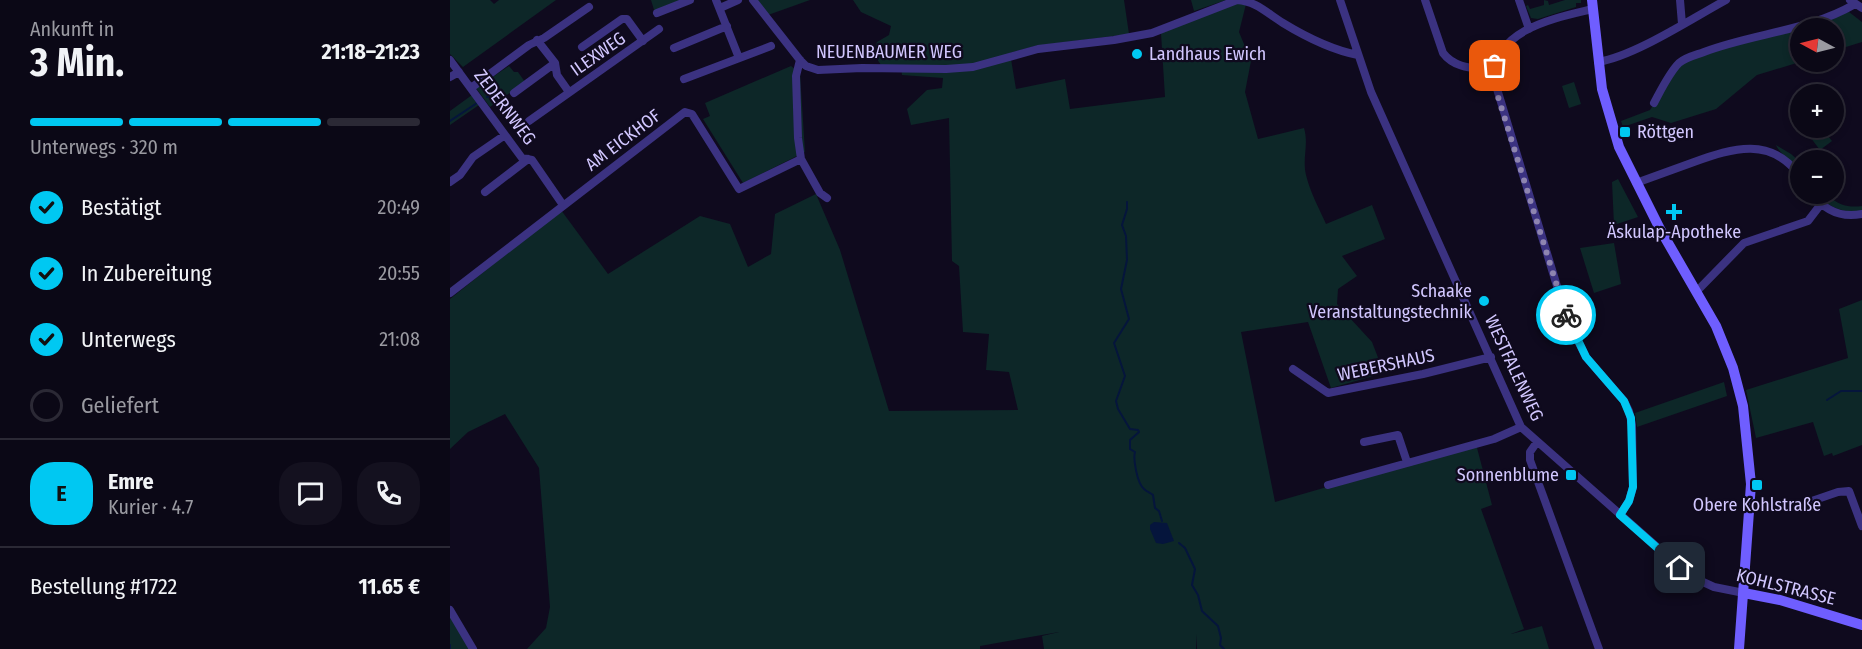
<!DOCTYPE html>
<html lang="de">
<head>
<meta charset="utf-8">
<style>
	body { margin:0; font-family:"Fira Sans Condensed",sans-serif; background:#14111f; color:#f1f3f6; height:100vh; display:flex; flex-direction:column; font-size:22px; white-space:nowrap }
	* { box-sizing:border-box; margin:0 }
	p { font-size:20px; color:#9a9aa1 }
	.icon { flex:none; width:33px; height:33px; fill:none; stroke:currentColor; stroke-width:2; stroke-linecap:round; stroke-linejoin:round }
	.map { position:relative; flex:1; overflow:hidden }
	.sheet { display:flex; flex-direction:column; background:#0b0816; width:450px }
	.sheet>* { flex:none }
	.needle { width:39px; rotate:277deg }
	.controls { position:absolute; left:1340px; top:18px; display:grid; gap:12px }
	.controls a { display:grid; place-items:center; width:54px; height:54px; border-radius:50%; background:#0b0816; box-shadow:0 3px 9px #0003,0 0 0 2px #2b2935; font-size:30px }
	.pin { position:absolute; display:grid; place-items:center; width:51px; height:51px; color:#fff; margin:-26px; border-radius:12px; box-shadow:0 3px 9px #0006 }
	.courier { position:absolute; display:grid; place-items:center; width:60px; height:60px; margin:-30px; border:4px solid #00c8f2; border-radius:50%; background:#fff; color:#222; box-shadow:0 2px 8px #0007 }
	.overview em { font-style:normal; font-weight:700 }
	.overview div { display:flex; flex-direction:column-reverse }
	.overview { display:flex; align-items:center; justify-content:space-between; height:102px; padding:0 30px }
	h1 { font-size:39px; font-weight:700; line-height:45px }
	.bar { display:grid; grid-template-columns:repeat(4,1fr); gap:9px 6px; align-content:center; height:72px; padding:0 30px }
	.bar i { height:8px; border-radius:4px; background:#2b2935 }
	.bar .current { background:#00c8f2 }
	.bar p { grid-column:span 4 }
	.line { display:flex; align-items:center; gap:15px; padding:0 30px; border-top:2px solid #2b2935 }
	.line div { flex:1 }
	.round { display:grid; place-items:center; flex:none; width:63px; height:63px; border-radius:24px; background:#14111f }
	ol { padding:0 30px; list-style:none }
	li { display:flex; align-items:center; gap:18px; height:66px }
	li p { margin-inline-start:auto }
	li .icon { padding:6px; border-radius:50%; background:#00c8f2; color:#111; stroke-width:4 }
	li:last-child { color:#9a9aa1 }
	li i { width:33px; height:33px; border:3px solid #2b2935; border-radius:50% }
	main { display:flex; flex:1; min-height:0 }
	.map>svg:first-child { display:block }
	.green { fill:#0d2728 }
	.water { fill:#05153c }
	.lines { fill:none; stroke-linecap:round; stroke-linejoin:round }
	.stream { stroke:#05153c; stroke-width:2 }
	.street { stroke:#3b3281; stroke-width:8 }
	.secondary { stroke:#6f5eff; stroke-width:10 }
	.done { stroke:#8e85b0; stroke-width:6; stroke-dasharray:0 10.8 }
	.route { stroke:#00c8f2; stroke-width:8 }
	.poi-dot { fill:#00c8f2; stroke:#0f0a1e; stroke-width:2 }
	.labels { text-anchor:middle; stroke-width:4.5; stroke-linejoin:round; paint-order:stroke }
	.street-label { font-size:18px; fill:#d2c7ff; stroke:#0f0a1e }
	.poi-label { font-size:18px; fill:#d2c7ff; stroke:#0f0a1e; text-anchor:start }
</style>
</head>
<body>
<main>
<section class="sheet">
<div class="overview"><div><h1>3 Min.</h1><p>Ankunft in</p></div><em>21:18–21:23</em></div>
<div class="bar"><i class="current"></i><i class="current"></i><i class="current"></i><i></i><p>Unterwegs · 320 m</p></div>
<ol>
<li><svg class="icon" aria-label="check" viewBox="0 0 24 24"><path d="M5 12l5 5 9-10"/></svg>Bestätigt<p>20:49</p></li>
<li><svg class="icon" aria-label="check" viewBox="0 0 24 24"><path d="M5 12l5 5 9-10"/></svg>In Zubereitung<p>20:55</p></li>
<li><svg class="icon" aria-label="check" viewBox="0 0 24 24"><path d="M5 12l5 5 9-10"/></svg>Unterwegs<p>21:08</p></li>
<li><i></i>Geliefert</li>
</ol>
<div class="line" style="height:108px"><b class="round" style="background:#00c8f2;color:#111">E</b><div><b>Emre</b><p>Kurier · 4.7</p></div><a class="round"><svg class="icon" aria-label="chat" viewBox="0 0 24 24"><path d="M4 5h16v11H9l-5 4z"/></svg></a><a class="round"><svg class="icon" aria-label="phone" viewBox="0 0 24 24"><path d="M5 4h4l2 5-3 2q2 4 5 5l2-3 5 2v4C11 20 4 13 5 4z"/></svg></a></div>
<div class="line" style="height:78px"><div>Bestellung #1722</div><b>11.65 €</b></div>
</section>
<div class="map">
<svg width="1412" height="649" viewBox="0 0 1412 649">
	<rect width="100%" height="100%" fill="#0f0a1e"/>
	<path class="green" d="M0,0h40l4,4 5,-4h57l-93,67 -13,-13z
		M201,0h35l-31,13z
		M307,0h53l-42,15z
		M403,0h271l5,34 -94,12 -25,7 6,36 49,-10 5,30 95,-12 -4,-64 76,-30 9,1 -7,28 12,29 -6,31 13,47 46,-11c5,17 -2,30 2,47 4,17 13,33 20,49l46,-19 13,34 -43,17 15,20 -19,13 -1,15 35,38 12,31 -53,15 -23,-66 -67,10 34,170 201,-58 16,61 -11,4 43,120 -13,5 31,-8 7,23h-352l-1,-15v15h-152l-2,-13 17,-4 -79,14v3h-453l19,-21 4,-21 -11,-139 -34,-54 -37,18 -18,17v-150l111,-89 47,64 92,-58 30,8 18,43 23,-13 4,-40 41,-20 24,56 49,161 129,-1 -9,-38 -23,-2 3,-36 -26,-2 -4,-66 -7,-5 -3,-143 -38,7 -4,-16 20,-19 15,-2 1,-10 -41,-3 -1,-8 -20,-2 -8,-12 4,-11 12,-7 2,-9 -30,-14z
		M741,0h35l-32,11z
		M1094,0l4,1 1,4 16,-5h16v3h-5v4l-38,12 -7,-1 -5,-12 2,-1 2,4 14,-4z
		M1399,12l13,10v20l-29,9v-23h-33v34l-43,13 -41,34 -45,14 -19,-6 -29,10 -2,-6 29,-11 31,-48 47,-17 57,-13z
		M59,66l5,6h4l7,10 -35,25 -14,-19z
		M341,66l9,7 5,79 -62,31 -40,-64 7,-3 -5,-13z
		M1124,82l7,22 -12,4 -7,-22z
		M22,95l7,10 -29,20v-14z
		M1356,128h16l10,13 -12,9 -16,-21z
		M1326,145l15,9 9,8v8c-7,-9 -20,-15 -24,-25z
		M1168,179l20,38 -24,8 -2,-43z
		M1367,194c15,-1 19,16 45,12v5c-19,2 -33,-3 -45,-17z
		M1164,243l7,41 -27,9 -14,-45z
		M1412,300v145l-29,11 -1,-3 -8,3 -11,-34 -57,16 -10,-48 102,-32 -9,-49z
		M1274,382l3,14 -90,31 -2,-14z
		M0,615l21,34h-21z"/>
	<path class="water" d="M704,522l13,1 7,18 -11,3 -7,-1 -6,-14v-4z"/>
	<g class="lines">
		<path class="stream" d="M37,97l9,-2
			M0,121l27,-18
			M677,202v7l-5,16 4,11 1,24 -6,29 8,30 -15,24 11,33 -9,25 2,8 12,20 8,1 1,2 -9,8v9l5,3c-2,7 2,31 9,37 3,3 7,4 9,6l2,13 4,3 3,10
			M1377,400l14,-9h21
			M729,543l6,5 10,21 -3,16 6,10 4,16 16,15 3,12 -1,7 4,4
			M0,645v4"/>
		<path class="street" d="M266,0l23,58
			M303,0l47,60 6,6 12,4 44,-2 84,1 27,-2 65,-18 76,-9 38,-7 85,-33c19,1 31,14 46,23 23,14 49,27 75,32
			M890,0l31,92 150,335 169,149 24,11 30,6
			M975,0l18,53c12,16 32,15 51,18
			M1069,0l10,29
			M1230,0l2,24
			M1400,0l12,8
			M270,8l18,-8
			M1143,9c-37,9 -100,20 -99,70l73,240 19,38 38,44 5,10 3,14 1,62 -4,14 -9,14
			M207,13l33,-13
			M87,40l18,23 2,12 12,17
			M132,47l40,-28h5l16,22
			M224,48l53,-22
			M0,60l72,98 10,2 31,45
			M350,60l-4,16 2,62 3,21 19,34 7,5
			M1148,62c37,-6 93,-43 128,-62
			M0,77l9,-5
			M234,79l87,-33
			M21,88l58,-43 15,-7 45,-31
			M64,93l41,-30
			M1204,103c7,-13 15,-30 25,-40 7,-6 17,-8 25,-11 50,-19 105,-21 151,-48
			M79,121l130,-92
			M0,182l10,-7 13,-18 32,-22
			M1186,183c19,-7 39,-14 58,-21 39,-14 77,-26 106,14
			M35,192l43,-33
			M1363,194c12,17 28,24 49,20
			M1247,291l47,-48 64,-22 13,-17
			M0,293l235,-181 7,2 47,75 62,-30
			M843,369l35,24 95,-19 68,-17
			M914,442l34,-7 9,27
			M1087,442l-7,10v8l69,189
			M878,485l166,-46 27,-12
			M1353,504l35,-12 11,-1 13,35
			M0,610l23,39"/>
		<path class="secondary" d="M1142,0l10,89 17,58 41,82 56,97 17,42 10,38 8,78 -12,165
			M1294,593l36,7 82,25"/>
	</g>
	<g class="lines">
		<path class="done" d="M1045,66v21l71,228"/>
		<path class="route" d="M1116,315l20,42 38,44 7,17 2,69 -4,14 -9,14 60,53"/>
	</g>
	<g class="poi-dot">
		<circle cx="687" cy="54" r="6"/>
		<rect x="1169" y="126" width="12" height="12" rx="3"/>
		<path d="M1221 203h6v6h6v6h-6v6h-6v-6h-6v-6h6z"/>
		<circle cx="1034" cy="301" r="6"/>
		<rect x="1115" y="469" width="12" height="12" rx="3"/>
		<rect x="1301" y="479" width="12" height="12" rx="3"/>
	</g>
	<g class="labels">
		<g class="street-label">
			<text x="439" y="58">NEUENBAUMER WEG</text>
			<text transform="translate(148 54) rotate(-35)" y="6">ILEXWEG</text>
			<text transform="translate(55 107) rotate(53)" y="6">ZEDERNWEG</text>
			<text transform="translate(173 140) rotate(-37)" y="6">AM EICKHOF</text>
			<text transform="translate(936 365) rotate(-12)" y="6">WEBERSHAUS</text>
			<text transform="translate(1064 368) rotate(65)" y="6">WESTFALENWEG</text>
			<text transform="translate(1336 587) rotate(14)" y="6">KOHLSTRASSE</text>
		</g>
		<g class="poi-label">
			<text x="699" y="60">Landhaus Ewich</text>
			<text x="1187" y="138">Röttgen</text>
			<text x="1224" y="238" text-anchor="middle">Äskulap-Apotheke</text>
			<text x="1022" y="297" text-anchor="end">Schaake<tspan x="1022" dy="21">Veranstaltungstechnik</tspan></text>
			<text x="1109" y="481" text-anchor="end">Sonnenblume</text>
			<text x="1307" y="511" text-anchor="middle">Obere Kohlstraße</text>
		</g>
	</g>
</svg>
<div class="controls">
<a><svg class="needle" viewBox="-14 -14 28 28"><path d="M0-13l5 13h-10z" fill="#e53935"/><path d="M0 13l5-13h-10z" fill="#9a9aa1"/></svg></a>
<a>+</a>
<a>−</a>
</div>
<div class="pin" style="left:1045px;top:66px;background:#ea580c"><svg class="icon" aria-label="bag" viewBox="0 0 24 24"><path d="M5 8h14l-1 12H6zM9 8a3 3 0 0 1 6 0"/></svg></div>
<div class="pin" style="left:1230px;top:568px;background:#1f2937"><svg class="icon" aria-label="home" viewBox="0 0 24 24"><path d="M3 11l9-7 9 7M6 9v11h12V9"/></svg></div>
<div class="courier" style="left:1116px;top:315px"><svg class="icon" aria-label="bike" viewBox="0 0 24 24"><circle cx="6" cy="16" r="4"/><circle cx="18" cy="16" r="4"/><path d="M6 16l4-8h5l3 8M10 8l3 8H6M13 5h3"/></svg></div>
</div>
</main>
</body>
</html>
